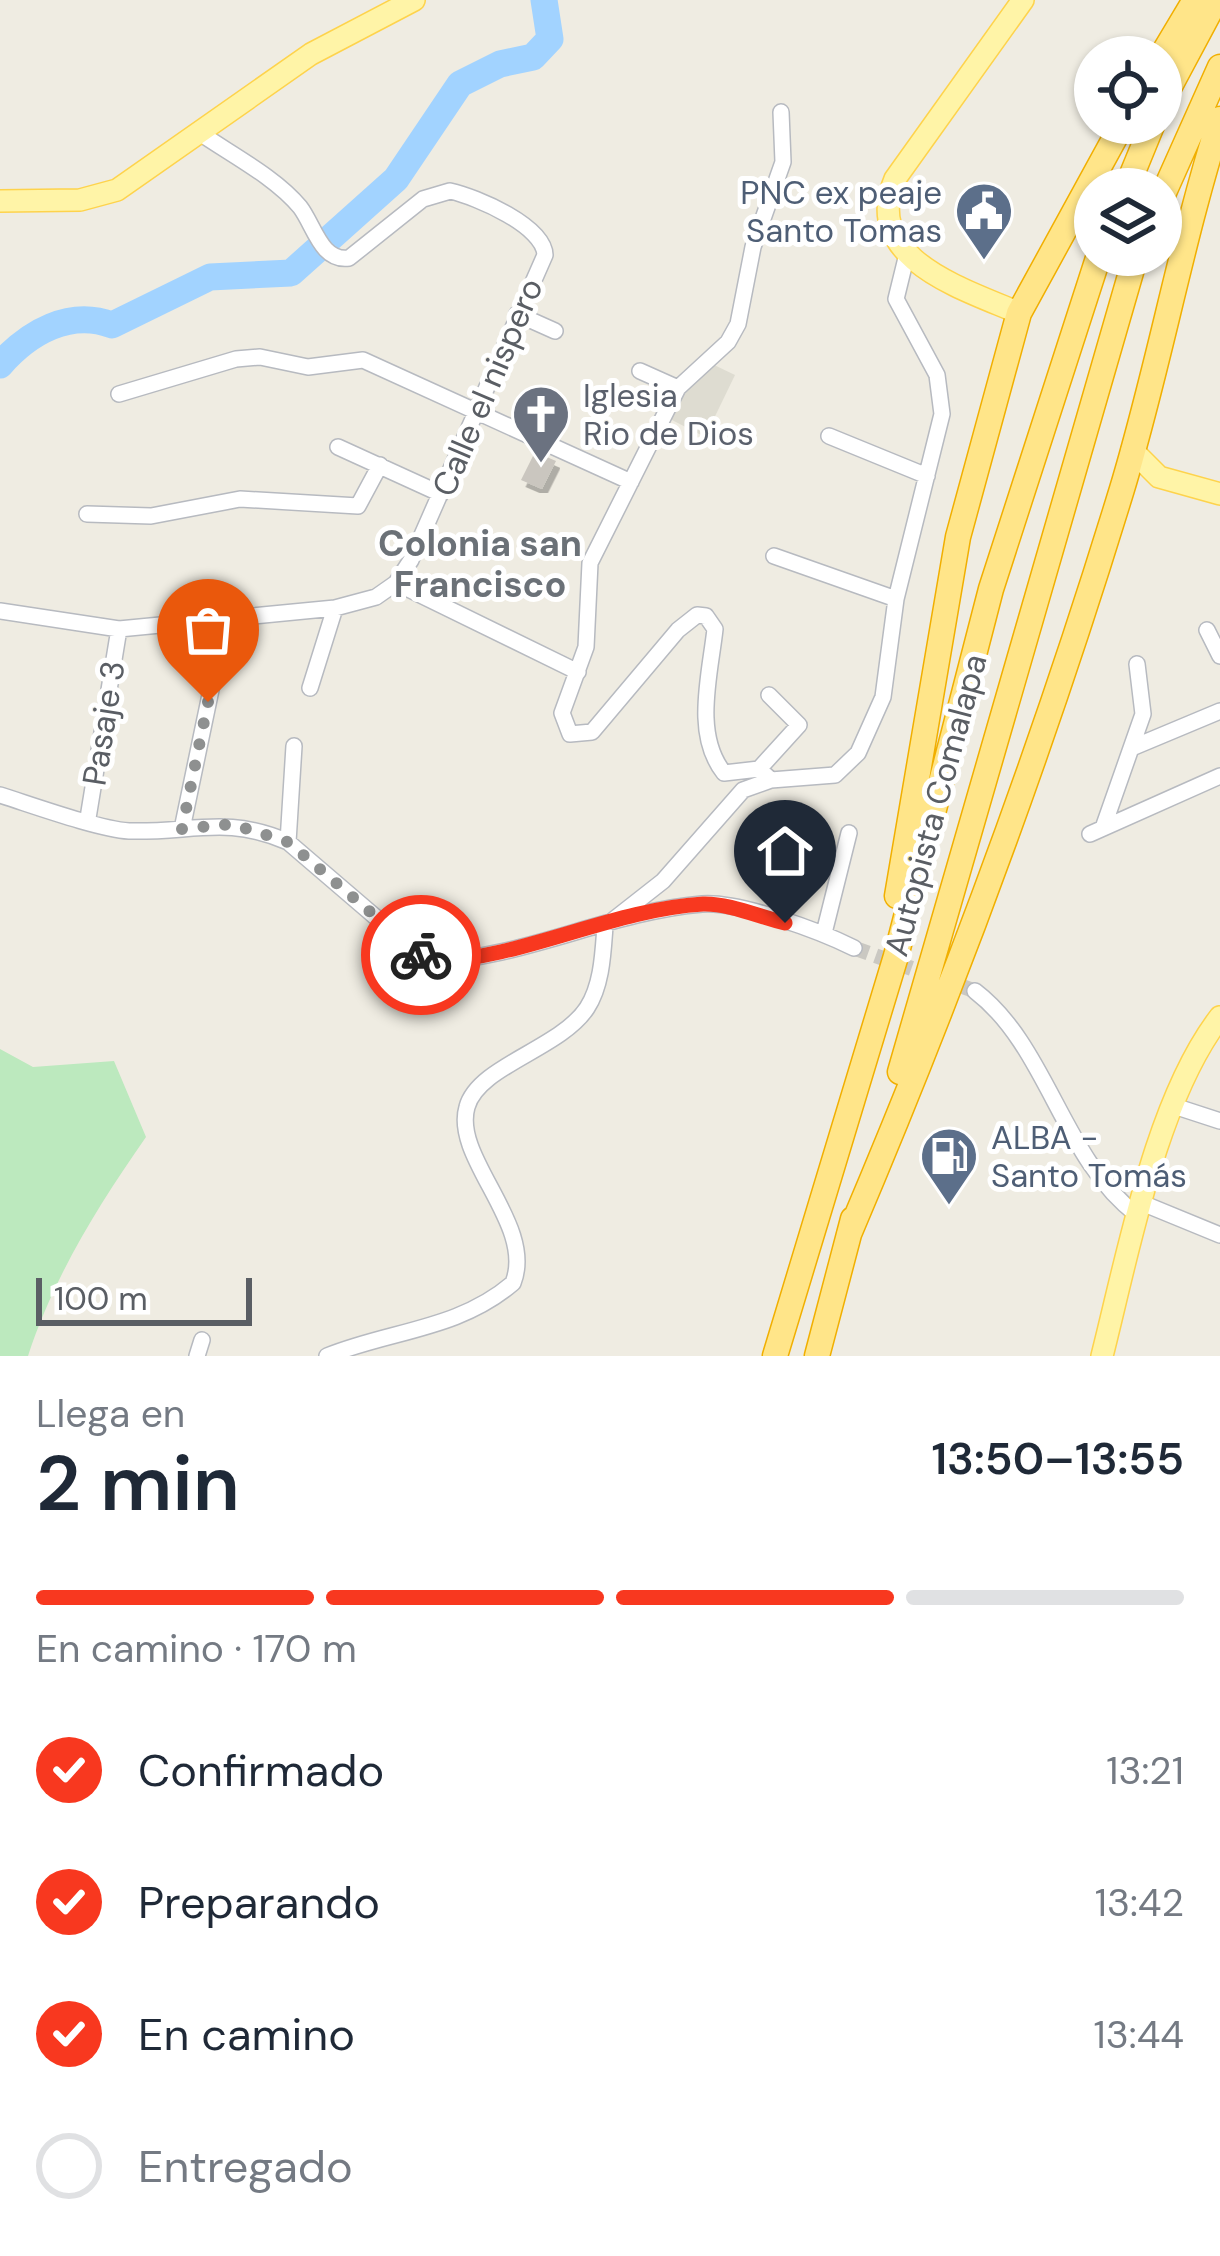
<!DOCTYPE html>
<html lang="es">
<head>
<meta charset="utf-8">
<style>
	body { margin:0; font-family:"DM Sans",sans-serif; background:#f2f2f3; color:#1f2937; height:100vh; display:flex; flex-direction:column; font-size:45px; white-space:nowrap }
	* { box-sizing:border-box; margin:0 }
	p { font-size:39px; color:#747a83 }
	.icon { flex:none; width:66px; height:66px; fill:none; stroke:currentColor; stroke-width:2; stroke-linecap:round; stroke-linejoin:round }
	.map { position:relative; height:1356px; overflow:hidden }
	.drawer { display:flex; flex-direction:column; background:#fff; flex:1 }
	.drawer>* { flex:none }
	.fabs { position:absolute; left:1074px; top:36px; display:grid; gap:24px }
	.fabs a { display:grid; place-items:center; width:108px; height:108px; border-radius:50%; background:#fff; box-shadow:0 3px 9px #0004; font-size:60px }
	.scale { position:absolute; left:36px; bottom:30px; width:216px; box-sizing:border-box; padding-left:12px; border:6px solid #5a5e64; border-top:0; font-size:33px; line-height:42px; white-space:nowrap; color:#5a5e64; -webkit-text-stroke:9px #fff; paint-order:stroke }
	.pin { position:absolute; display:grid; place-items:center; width:102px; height:102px; color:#fff; margin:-123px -51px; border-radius:50% 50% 50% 0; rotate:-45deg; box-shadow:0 0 12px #0007 }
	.pin .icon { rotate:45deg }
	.courier { position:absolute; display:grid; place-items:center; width:120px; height:120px; margin:-60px; border:9px solid #f8381f; border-radius:50%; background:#fff; color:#222; box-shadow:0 3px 15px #0007 }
	.summary em { font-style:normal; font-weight:600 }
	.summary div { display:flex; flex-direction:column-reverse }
	.summary { display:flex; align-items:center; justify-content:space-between; height:204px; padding:0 36px }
	h1 { font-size:78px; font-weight:600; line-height:90px }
	.bar { display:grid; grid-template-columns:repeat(4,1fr); gap:18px 12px; align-content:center; height:144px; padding:0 36px }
	.bar i { height:15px; border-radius:9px; background:#e0e1e3 }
	.bar .active { background:#f8381f }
	.bar p { grid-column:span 4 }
	ol { padding:0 36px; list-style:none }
	li { display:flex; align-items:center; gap:36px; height:132px }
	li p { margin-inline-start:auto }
	li .icon { padding:12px; border-radius:50%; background:#f8381f; color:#fff; stroke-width:4 }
	li:last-child { color:#747a83 }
	li i { width:66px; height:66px; border:6px solid #e0e1e3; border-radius:50% }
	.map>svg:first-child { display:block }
	.education { fill:#dedcd1 }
	.green { fill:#bce9be }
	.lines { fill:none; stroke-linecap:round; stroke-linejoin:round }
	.river { stroke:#a2d3ff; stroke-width:27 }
	.building { fill:#cac6bf; filter:url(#shadow) }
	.minor-tunnel { stroke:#cac8c2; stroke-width:15; stroke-dasharray:15 8; stroke-linecap:butt }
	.minor-casing { stroke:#b7bac0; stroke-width:18 }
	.major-casing { stroke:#fed34c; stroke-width:24 }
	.highway-casing { stroke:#f1af00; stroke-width:27 }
	.minor { stroke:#fff; stroke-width:15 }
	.major { stroke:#fff4a7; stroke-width:21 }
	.highway { stroke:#ffe589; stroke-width:24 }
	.done { stroke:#8e9090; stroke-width:12; stroke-dasharray:0 21.6 }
	.route { stroke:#f8381f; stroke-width:15 }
	.labels { text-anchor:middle; stroke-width:10; stroke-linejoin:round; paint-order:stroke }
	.service-label { font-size:33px; fill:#4e5e75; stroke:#fff; text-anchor:end }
	.street-label { font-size:33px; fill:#5a5e64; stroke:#fff }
	.worship-label { font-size:33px; fill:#5b616d; stroke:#fff; text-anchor:start }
	.neighbourhood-label { font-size:36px; font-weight:bold; fill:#6b7177; stroke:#fff }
</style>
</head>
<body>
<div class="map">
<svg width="1220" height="1356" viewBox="0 0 1220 1356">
	<defs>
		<filter id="shadow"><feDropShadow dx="4.5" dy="7" stdDeviation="0" flood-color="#0004"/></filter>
	</defs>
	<rect width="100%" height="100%" fill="#efece2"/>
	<path class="education" d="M710,363l25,12 -30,62 -35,-18 15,-34z"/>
	<path class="green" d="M0,1049l33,18 81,-6 32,76c-48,69 -92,139 -118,219h-28z"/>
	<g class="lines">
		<path class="river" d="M0,365c29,-33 70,-56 112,-40l98,-48 81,-4 105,-94 64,-95 40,-20 33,-7 17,-18 -6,-39"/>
	</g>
	<path class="building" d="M535,452l21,9 -14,28 -21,-9z"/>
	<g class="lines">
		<path class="minor-tunnel" d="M854,948l121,43"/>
		<defs>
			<path id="minor" d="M517,314l38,17
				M640,371l38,17
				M119,394l117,-35 24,-2 48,10 55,-7 268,122
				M829,436l98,40
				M338,447l103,47
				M87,514l64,2 89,-17 118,7 22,-41
				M774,556l122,43
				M396,583l182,89
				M0,611l119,18 216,-21 41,-11 20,-14 15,-23 134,-305c-1,-29 -68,-58 -95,-64l-27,8 -74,59c-28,4 -35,-33 -49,-51 -25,-30 -68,-52 -100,-74
				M1207,630l13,26
				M310,688l25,-80
				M1134,747l86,-36
				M759,769l40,-44 -30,-30
				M771,780l-12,-11 -35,4c-31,-39 -14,-98 -9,-144l-9,-13 -9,-1 -19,15 -86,102 -22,2 -8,-21 24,-66 4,-84 88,-175 50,-46 10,-18 15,-77 30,-85 -2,-50
				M0,795c32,10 98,34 129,36 62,2 98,-16 159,11l140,120c95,-3 180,-50 274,-58 37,-3 118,27 152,44
				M88,818l31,-189
				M1103,828l40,-114 -6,-50
				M182,829l44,-211
				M1090,834l130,-58
				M288,842l6,-96
				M612,921l51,-40 80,-91 28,-10 64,-5 23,-22 25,-56 13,-98 46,-185 -5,-39 -41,-76 11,-45
				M824,933l25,-100
				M975,991c73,56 87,167 162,224
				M1174,1106l46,15
				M1142,1203l78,32
				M197,1356l5,-16
				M327,1356c64,-26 131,-26 186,-73 23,-58 -61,-125 -46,-176 11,-41 93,-58 120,-99 15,-23 16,-55 18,-82"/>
			<path id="major" d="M0,201l80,-1 37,-10 194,-136 103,-54
				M1019,313c-55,-24 -158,-54 -124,-134l128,-179
				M1132,450l27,27 61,17
				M1102,1356c26,-102 54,-256 118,-339"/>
			<path id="highway" d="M1161,57l34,-57
				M1161,103l55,-103
				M1126,189l27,-66
				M1161,199l59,-132
				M897,896l61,-359 61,-224 104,-190
				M900,1072l236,-817
				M849,1234c103,-242 196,-493 273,-745 37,-122 59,-248 98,-370
				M775,1356l121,-400 95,-367 108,-334
				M817,1356l36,-137"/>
		</defs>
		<use href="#minor" class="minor-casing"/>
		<use href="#major" class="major-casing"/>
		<use href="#highway" class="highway-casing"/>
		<use href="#minor" class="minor"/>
		<use href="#major" class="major"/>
		<use href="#highway" class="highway"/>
	</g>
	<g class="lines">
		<path class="done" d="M208,702l-26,127 50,-5 56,18 133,113"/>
		<path class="route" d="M421,955l7,7c95,-3 181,-52 275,-58 25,-1 57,13 82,19"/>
	</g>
	<defs>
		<symbol id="civic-pin" viewBox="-11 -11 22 30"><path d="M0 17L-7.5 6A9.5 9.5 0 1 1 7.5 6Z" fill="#5c6f8a" stroke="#fff"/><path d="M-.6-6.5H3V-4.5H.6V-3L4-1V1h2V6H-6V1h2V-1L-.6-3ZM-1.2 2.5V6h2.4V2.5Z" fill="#fff"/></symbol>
		<symbol id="church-pin" viewBox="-11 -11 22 30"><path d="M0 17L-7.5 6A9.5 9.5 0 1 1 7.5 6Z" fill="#6b7280" stroke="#fff"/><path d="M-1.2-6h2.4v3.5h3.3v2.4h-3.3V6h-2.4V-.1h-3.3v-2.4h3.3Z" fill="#fff"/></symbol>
		<symbol id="fuel-pin" viewBox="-11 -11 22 30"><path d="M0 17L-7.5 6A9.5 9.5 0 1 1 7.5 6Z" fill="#5c6f8a" stroke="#fff"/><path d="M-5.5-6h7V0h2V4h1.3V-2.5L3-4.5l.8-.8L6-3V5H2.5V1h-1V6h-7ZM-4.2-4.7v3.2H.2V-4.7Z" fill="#fff"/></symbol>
	</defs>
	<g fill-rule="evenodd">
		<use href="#civic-pin" x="951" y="178" width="66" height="90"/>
		<use href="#church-pin" x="508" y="381" width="66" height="90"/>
		<use href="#fuel-pin" x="916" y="1123" width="66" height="90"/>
	</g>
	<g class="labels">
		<g class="service-label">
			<text x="942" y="204">PNC ex peaje<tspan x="942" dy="38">Santo Tomas</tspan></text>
			<text x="991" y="1149" text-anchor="start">ALBA -<tspan x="991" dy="38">Santo Tomás</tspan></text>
		</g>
		<g class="street-label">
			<text transform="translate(487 387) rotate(-67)" y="12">Calle el nispero</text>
			<text transform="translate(103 723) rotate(-81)" y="12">Pasaje 3</text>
			<text transform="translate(935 805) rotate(-75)" y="12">Autopista Comalapa</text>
		</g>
		<g class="worship-label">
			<text x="583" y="407">Iglesia<tspan x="583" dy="38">Rio de Dios</tspan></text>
		</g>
		<g class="neighbourhood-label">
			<text x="480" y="556">Colonia san<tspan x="480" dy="41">Francisco</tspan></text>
		</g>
	</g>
</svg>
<div class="fabs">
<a><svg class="icon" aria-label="locate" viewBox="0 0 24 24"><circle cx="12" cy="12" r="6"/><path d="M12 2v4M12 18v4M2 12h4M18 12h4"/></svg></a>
<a><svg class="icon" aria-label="layers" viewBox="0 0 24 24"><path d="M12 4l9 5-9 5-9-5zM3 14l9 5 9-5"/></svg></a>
</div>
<div class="scale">100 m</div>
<div class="pin" style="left:208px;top:702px;background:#ea580c"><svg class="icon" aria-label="bag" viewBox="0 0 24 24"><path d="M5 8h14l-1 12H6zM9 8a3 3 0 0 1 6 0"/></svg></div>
<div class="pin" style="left:785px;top:923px;background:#1f2937"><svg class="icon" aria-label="home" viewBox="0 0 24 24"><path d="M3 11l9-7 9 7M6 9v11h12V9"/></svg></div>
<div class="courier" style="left:421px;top:955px"><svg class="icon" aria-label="bike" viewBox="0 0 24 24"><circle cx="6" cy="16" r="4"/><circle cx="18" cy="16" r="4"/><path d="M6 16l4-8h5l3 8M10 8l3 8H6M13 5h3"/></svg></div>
</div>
<section class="drawer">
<div class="summary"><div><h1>2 min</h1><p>Llega en</p></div><em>13:50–13:55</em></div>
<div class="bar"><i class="active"></i><i class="active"></i><i class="active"></i><i></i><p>En camino · 170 m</p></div>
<ol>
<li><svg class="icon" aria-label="check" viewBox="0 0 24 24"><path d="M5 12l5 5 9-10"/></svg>Confirmado<p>13:21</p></li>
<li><svg class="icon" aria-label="check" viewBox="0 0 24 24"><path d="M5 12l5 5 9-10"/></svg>Preparando<p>13:42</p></li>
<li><svg class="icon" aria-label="check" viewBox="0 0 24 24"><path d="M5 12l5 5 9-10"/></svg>En camino<p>13:44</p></li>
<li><i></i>Entregado</li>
</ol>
</section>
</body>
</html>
